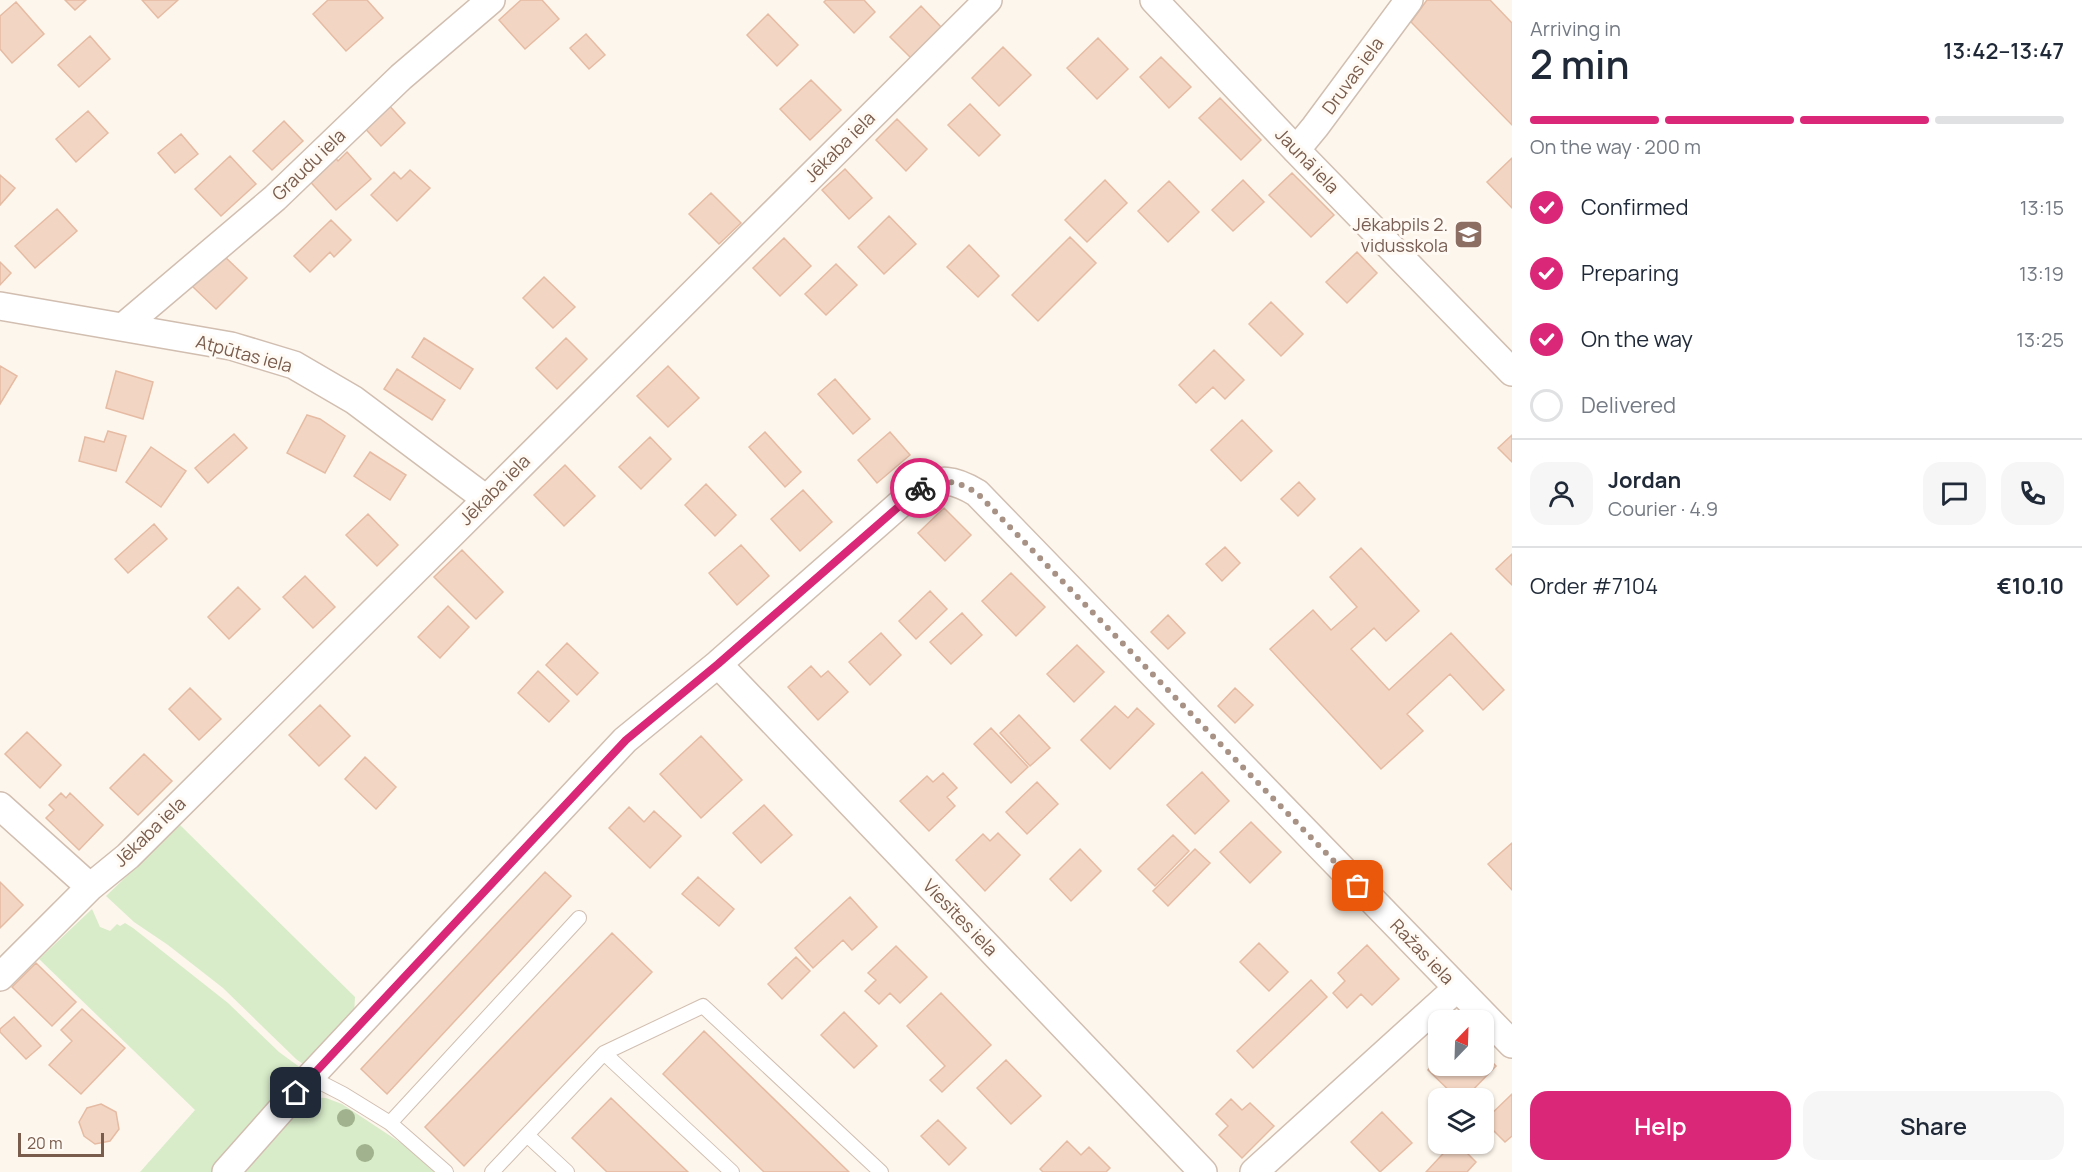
<!DOCTYPE html>
<html lang="en">
<head>
<meta charset="utf-8">
<style>
	body { margin:0; font-family:Manrope,sans-serif; background:#f6f6f7; color:#1f2937; height:100vh; display:flex; flex-direction:column; font-size:22px; white-space:nowrap }
	* { box-sizing:border-box; margin:0 }
	p { font-size:20px; color:#747a83 }
	.icon { flex:none; width:33px; height:33px; fill:none; stroke:currentColor; stroke-width:2; stroke-linecap:round; stroke-linejoin:round }
	.map { position:relative; flex:1; overflow:hidden }
	.sheet { display:flex; flex-direction:column; background:#fff; width:570px }
	.sheet>* { flex:none }
	.needle { width:39px; rotate:23deg }
	.fabs { position:absolute; left:1428px; top:1010px; display:grid; gap:12px }
	.fabs a { display:grid; place-items:center; width:66px; height:66px; border-radius:12px; background:#fff; box-shadow:0 2px 4px #0004; font-size:30px }
	.scale { position:absolute; left:18px; bottom:15px; width:86px; box-sizing:border-box; padding-left:6px; border:3px solid #7a5c4d; border-top:0; font-size:16px; line-height:21px; white-space:nowrap; color:#7a5c4d; -webkit-text-stroke:4px #fffaf3; paint-order:stroke }
	.pin { position:absolute; display:grid; place-items:center; width:51px; height:51px; color:#fff; margin:-26px; border-radius:12px; box-shadow:0 3px 9px #0006 }
	.courier { position:absolute; display:grid; place-items:center; width:60px; height:60px; margin:-30px; border:4px solid #db2777; border-radius:50%; background:#fff; color:#222; box-shadow:0 2px 8px #0007 }
	.head em { font-style:normal; font-weight:600 }
	.head div { display:flex; flex-direction:column-reverse }
	.head { display:flex; align-items:center; justify-content:space-between; height:102px; padding:0 18px }
	h1 { font-size:39px; font-weight:600; line-height:45px }
	.bar { display:grid; grid-template-columns:repeat(4,1fr); gap:9px 6px; align-content:center; height:72px; padding:0 18px }
	.bar i { height:8px; border-radius:4px; background:#e0e1e3 }
	.bar .active { background:#db2777 }
	.bar p { grid-column:span 4 }
	.line { display:flex; align-items:center; gap:15px; padding:0 18px; border-top:2px solid #e0e1e3 }
	.line div { flex:1 }
	.round { display:grid; place-items:center; flex:none; width:63px; height:63px; border-radius:18px; background:#f6f6f7 }
	ol { padding:0 18px; list-style:none }
	li { display:flex; align-items:center; gap:18px; height:66px }
	li p { margin-inline-start:auto }
	li .icon { padding:6px; border-radius:50%; background:#db2777; color:#fff; stroke-width:4 }
	li:last-child { color:#747a83 }
	li i { width:33px; height:33px; border:3px solid #e0e1e3; border-radius:50% }
	.primary-button { display:flex; gap:12px; margin-top:auto; padding:12px 18px }
	.primary-button a { flex:1; height:69px; border-radius:18px; background:#db2777; color:#fff; font-size:24px; font-weight:600; line-height:69px; text-align:center }
	.primary-button a+a { background:#f6f6f7; color:#1f2937 }
	main { display:flex; flex:1; min-height:0 }
	.map>svg:first-child { display:block }
	.green { fill:#d8ecc9 }
	.building { fill:#f3d5c3; stroke:#e6bba3; stroke-width:1.5 }
	.lines { fill:none; stroke-linecap:round; stroke-linejoin:round }
	.lane-casing { stroke:#d1beb0; stroke-width:16 }
	.street-casing { stroke:#d1beb0; stroke-width:30 }
	.lane { stroke:#fff; stroke-width:14 }
	.street { stroke:#fff; stroke-width:27 }
	.tree { fill:#a0b28e }
	.done { stroke:#a89285; stroke-width:6; stroke-dasharray:0 10.8 }
	.route { stroke:#db2777; stroke-width:8 }
	.labels { text-anchor:middle; stroke-width:6; stroke-linejoin:round; paint-order:stroke }
	.street-label { font-size:18px; fill:#7a5c4d; stroke:#fffaf3 }
	.education-label { font-size:18px; fill:#785e54; stroke:#fffaf3; text-anchor:end }
</style>
</head>
<body>
<main>
<div class="map">
<svg width="1512" height="1172" viewBox="0 0 1512 1172">
	<rect width="100%" height="100%" fill="#fdf6ec"/>
	<path class="green" d="M180,825l175,172 -1,18 -47,52 -11,-8 -73,-71 -55,-43 -34,-23 -28,-26z
		M92,909l8,18 10,4 7,-7 3,2 5,-3 8,5 95,75 51,49 26,19 -88,101h-77l55,-62 -156,-151z
		M308,1097l18,1 16,6 62,41 30,27h-200z"/>
	<path class="building" d="M65,0h21l-11,10z
		M142,0h36l-20,18z
		M328,0h39l16,18 -37,33 -33,-37z
		M521,0h21l17,19 -34,30 -26,-29z
		M826,0h38l11,12 -21,21 -30,-31z
		M1427,0h63l22,23v102l-101,-103z
		M16,2l28,32 -32,29 -12,-14v-33z
		M921,6l21,22 -31,30 -21,-21z
		M768,14l30,31 -21,21 -30,-31z
		M586,34l19,21 -16,14 -19,-21z
		M90,36l20,23 -31,28 -21,-22z
		M1098,38l30,31 -31,30 -30,-31z
		M1003,47l28,28 -32,31 -27,-28z
		M1161,57l30,30 -22,21 -29,-31z
		M811,80l30,30 -31,30 -30,-31z
		M1220,98l41,42 -20,20 -42,-42z
		M386,102l19,21 -24,23 -20,-22z
		M970,104l30,31 -21,21 -31,-31z
		M88,111l20,22 -32,29 -20,-23z
		M897,119l30,30 -21,22 -30,-31z
		M284,121l19,20 -31,29 -19,-19z
		M181,134l17,20 -23,19 -17,-20z
		M347,152l24,27 -35,31 -31,-34 26,-23 7,8z
		M230,156l26,28 -35,32 -26,-27z
		M1512,158v50l-25,-26z
		M845,169l27,29 -23,21 -27,-29z
		M410,170l20,18 -33,33 -26,-26 23,-23 7,7z
		M1292,173l42,42 -23,22 -42,-42z
		M0,175l15,13 -15,17z
		M1105,180l22,23 -40,39 -22,-22z
		M1243,180l21,22 -31,29 -21,-21z
		M1169,181l30,31 -31,30 -30,-31z
		M711,193l30,30 -22,21 -30,-30z
		M57,209l20,22 -42,37 -20,-22z
		M889,216l27,28 -32,30 -26,-27z
		M331,220l20,20 -17,17 -4,-5 -20,20 -16,-16z
		M1070,237l26,26 -58,58 -26,-26z
		M784,238l27,28 -31,30 -27,-28z
		M969,245l30,31 -21,21 -31,-30z
		M1357,252l20,21 -30,30 -21,-21z
		M223,255l24,23 -31,31 -24,-23z
		M0,262l11,11 -11,12z
		M836,264l21,21 -31,30 -21,-21z
		M544,277l31,30 -22,21 -30,-30z
		M1271,302l32,32 -22,22 -32,-32z
		M424,338l49,31 -13,20 -48,-32z
		M566,338l21,21 -30,30 -21,-21z
		M1214,350l30,30 -19,19 -12,-12 -17,16 -17,-18z
		M0,366l17,10 -17,28z
		M668,366l31,32 -31,29 -31,-31z
		M397,369l48,31 -13,20 -48,-31z
		M116,371l37,11 -10,37 -37,-11z
		M835,379l35,40 -17,15 -35,-40z
		M307,415l13,4 25,17 -20,37 -38,-20z
		M1242,420l30,31 -31,30 -30,-31z
		M108,431l18,5 -10,35 -37,-10 6,-24 19,5z
		M765,432l36,40 -16,15 -36,-40z
		M890,432l20,23 -33,28 -19,-23z
		M234,434l13,14 -39,35 -13,-15z
		M1512,435v27l-14,-14z
		M650,437l21,22 -30,30 -22,-22z
		M151,447l35,24 -25,36 -35,-25z
		M370,452l36,23 -16,25 -36,-24z
		M565,465l30,31 -31,30 -30,-31z
		M1299,482l16,17 -17,17 -17,-17z
		M706,484l30,31 -21,21 -30,-31z
		M803,490l29,32 -32,29 -29,-32z
		M944,508l27,27 -26,26 -27,-28z
		M368,514l30,31 -21,21 -31,-31z
		M154,524l13,15 -39,34 -13,-14z
		M741,545l28,31 -32,29 -28,-32z
		M1225,547l15,16 -18,18 -16,-17z
		M1361,548l58,63 -33,30 -12,-13 -23,21 38,41 62,-57 53,57 -21,20 -33,-36 -43,40 16,17 -42,38 -111,-120 43,-39 18,20 26,-23 -27,-30z
		M462,550l41,42 -27,27 -42,-42z
		M1512,554v31l-16,-16z
		M1011,573l34,34 -29,29 -34,-35z
		M305,576l30,31 -22,21 -30,-31z
		M238,587l22,22 -31,30 -21,-22z
		M930,591l17,18 -31,30 -17,-18z
		M448,606l21,21 -29,31 -22,-21z
		M962,613l20,22 -31,29 -21,-22z
		M1168,615l17,18 -17,16 -17,-17z
		M881,633l20,22 -31,30 -21,-23z
		M567,643l31,30 -21,22 -31,-30z
		M1077,645l27,27 -30,30 -27,-28z
		M811,666l10,11 7,-6 20,21 -30,28 -30,-33z
		M538,671l31,30 -20,21 -31,-29z
		M190,688l31,31 -22,21 -30,-31z
		M1235,688l18,17 -18,18 -17,-17z
		M320,705l30,31 -31,30 -30,-31z
		M1115,706l13,12 9,-10 17,16 -44,45 -29,-29z
		M1019,715l31,33 -20,18 -30,-33z
		M991,728l37,39 -17,16 -37,-39z
		M27,732l34,33 -21,23 -35,-34z
		M701,736l41,44 -41,38 -41,-44z
		M144,754l28,27 -34,34 -28,-27z
		M365,757l31,30 -20,22 -31,-30z
		M1202,772l27,29 -34,33 -28,-29z
		M943,773l14,15 -10,9 8,9 -26,25 -29,-30 27,-25 6,6z
		M1037,782l21,22 -31,30 -21,-22z
		M61,793l5,5 4,-5 33,32 -24,25 -33,-32 8,-8 -5,-5z
		M764,805l28,30 -31,28 -28,-30z
		M629,807l15,15 10,-11 27,25 -31,32 -41,-40z
		M1251,822l30,30 -31,31 -30,-31z
		M998,833l22,22 -35,36 -29,-31 27,-26 7,7z
		M1173,835l16,16 -34,35 -17,-17z
		M1512,843v47l-24,-26z
		M1080,849l21,22 -30,30 -21,-22z
		M1195,849l15,14 -42,43 -15,-15z
		M545,872l26,24 -184,198 -26,-25z
		M698,877l36,32 -15,17 -37,-32z
		M0,882l23,23 -23,23z
		M850,897l27,30 -25,23 -9,-10 -30,28 -18,-20z
		M612,933l40,39 -188,194 -39,-39z
		M1259,943l29,29 -19,19 -29,-29z
		M1367,945l32,34 -27,26 -11,-11 -14,14 -14,-15 12,-12 -7,-8z
		M896,946l31,31 -27,26 -10,-10 -11,11 -14,-13 11,-11 -8,-7z
		M796,957l14,14 -28,28 -14,-15z
		M36,963l40,39 -24,24 -40,-39z
		M1311,980l16,17 -74,71 -16,-17z
		M941,993l50,52 -49,47 -12,-12 15,-14 -38,-40z
		M82,1009l43,39 -44,46 -32,-29 23,-24 -11,-11z
		M844,1012l33,34 -23,22 -33,-33z
		M14,1017l27,29 -15,13 -26,-27v-3z
		M704,1031l145,141h-85l-101,-98z
		M1484,1054l12,12 -31,32h-8l-29,-28 10,-11v6h46z
		M1006,1060l35,36 -30,28 -34,-36z
		M1512,1094v42l-7,6 -21,-21z
		M611,1098l77,74h-81l-35,-34z
		M1231,1099l11,11 8,-7 24,23 -32,32 -23,-23 9,-9 -12,-12z
		M101,1104l15,8 3,17 -9,12 -15,3 -11,-8 -5,-14 8,-14z
		M1382,1112l30,31 -32,29 -29,-30z
		M938,1120l28,28 -17,17 -28,-29z
		M1067,1141l14,14 8,-8 21,21 -4,4h-63l-3,-3z
		M1453,1143h4l19,19 -9,10h-41z"/>
	<g class="lines">
		<defs>
			<path id="lane" d="M604,1053l128,119
				M310,1077l33,17 47,29 56,49
				M390,1123l189,-205
				M527,1135l40,37
				M492,1172l112,-119 99,-47 178,166"/>
			<path id="street" d="M1154,0l142,150 216,222
				M1296,150l19,-23 94,-127
				M0,306l231,40 63,19 60,35 132,99
				M123,327l152,-129 126,-121 90,-77
				M718,664l485,508
				M0,806l90,81
				M0,977l90,-90 38,-31 860,-856
				M226,1172l84,-95 315,-337 93,-76 198,-174c24,-13 38,-11 61,3l535,551
				M1254,1172l203,-184"/>
		</defs>
		<use href="#lane" class="lane-casing"/>
		<use href="#street" class="street-casing"/>
		<use href="#lane" class="lane"/>
		<use href="#street" class="street"/>
	</g>
	<g class="tree">
		<circle cx="346" cy="1118" r="9"/>
		<circle cx="365" cy="1153" r="9"/>
	</g>
	<g class="lines">
		<path class="done" d="M920,488c21,-11 38,-7 57,5l381,393"/>
		<path class="route" d="M296,1093l330,-353 92,-76 202,-176"/>
	</g>
	<defs>
		<symbol id="school-square" viewBox="-11 -11 22 22"><rect x="-9" y="-9" width="18" height="18" rx="4" fill="#8d6e63" stroke="#fffaf3"/><path d="M0-5L7-2L0 1L-7-2ZM-4 1L0 2.5L4 1V4Q0 6-4 4Z" fill="#fff"/></symbol>
	</defs>
	<g fill-rule="evenodd">
		<use href="#school-square" x="1452" y="218" width="33" height="33"/>
	</g>
	<g class="labels">
		<g class="street-label">
			<text transform="translate(1353 76) rotate(-54)" y="6">Druvas iela</text>
			<text transform="translate(840 147) rotate(-45)" y="6">Jēkaba iela</text>
			<text transform="translate(1307 161) rotate(46)" y="6">Jaunā iela</text>
			<text transform="translate(309 165) rotate(-44)" y="6">Graudu iela</text>
			<text transform="translate(244 354) rotate(15)" y="6">Atpūtas iela</text>
			<text transform="translate(495 490) rotate(-45)" y="6">Jēkaba iela</text>
			<text transform="translate(150 832) rotate(-44)" y="6">Jēkaba iela</text>
			<text transform="translate(960 918) rotate(46)" y="6">Viesītes iela</text>
			<text transform="translate(1422 952) rotate(46)" y="6">Ražas iela</text>
		</g>
		<g class="education-label">
			<text x="1448" y="231">Jēkabpils 2.<tspan x="1448" dy="21">vidusskola</tspan></text>
		</g>
	</g>
</svg>
<div class="fabs">
<a><svg class="needle" viewBox="-14 -14 28 28"><path d="M0-13l5 13h-10z" fill="#e53935"/><path d="M0 13l5-13h-10z" fill="#747a83"/></svg></a>
<a><svg class="icon" aria-label="layers" viewBox="0 0 24 24"><path d="M12 4l9 5-9 5-9-5zM3 14l9 5 9-5"/></svg></a>
</div>
<div class="scale">20 m</div>
<div class="pin" style="left:1358px;top:886px;background:#ea580c"><svg class="icon" aria-label="bag" viewBox="0 0 24 24"><path d="M5 8h14l-1 12H6zM9 8a3 3 0 0 1 6 0"/></svg></div>
<div class="pin" style="left:296px;top:1093px;background:#1f2937"><svg class="icon" aria-label="home" viewBox="0 0 24 24"><path d="M3 11l9-7 9 7M6 9v11h12V9"/></svg></div>
<div class="courier" style="left:920px;top:488px"><svg class="icon" aria-label="bike" viewBox="0 0 24 24"><circle cx="6" cy="16" r="4"/><circle cx="18" cy="16" r="4"/><path d="M6 16l4-8h5l3 8M10 8l3 8H6M13 5h3"/></svg></div>
</div>
<section class="sheet">
<div class="head"><div><h1>2 min</h1><p>Arriving in</p></div><em>13:42–13:47</em></div>
<div class="bar"><i class="active"></i><i class="active"></i><i class="active"></i><i></i><p>On the way · 200 m</p></div>
<ol>
<li><svg class="icon" aria-label="check" viewBox="0 0 24 24"><path d="M5 12l5 5 9-10"/></svg>Confirmed<p>13:15</p></li>
<li><svg class="icon" aria-label="check" viewBox="0 0 24 24"><path d="M5 12l5 5 9-10"/></svg>Preparing<p>13:19</p></li>
<li><svg class="icon" aria-label="check" viewBox="0 0 24 24"><path d="M5 12l5 5 9-10"/></svg>On the way<p>13:25</p></li>
<li><i></i>Delivered</li>
</ol>
<div class="line" style="height:108px"><a class="round"><svg class="icon" aria-label="person" viewBox="0 0 24 24"><circle cx="12" cy="8" r="4"/><path d="M4 21q1-7 8-7t8 7"/></svg></a><div><b>Jordan</b><p>Courier · 4.9</p></div><a class="round"><svg class="icon" aria-label="chat" viewBox="0 0 24 24"><path d="M4 5h16v11H9l-5 4z"/></svg></a><a class="round"><svg class="icon" aria-label="phone" viewBox="0 0 24 24"><path d="M5 4h4l2 5-3 2q2 4 5 5l2-3 5 2v4C11 20 4 13 5 4z"/></svg></a></div>
<div class="line" style="height:78px"><div>Order #7104</div><b>€10.10</b></div>
<div class="primary-button"><a>Help</a><a>Share</a></div>
</section>
</main>
</body>
</html>
